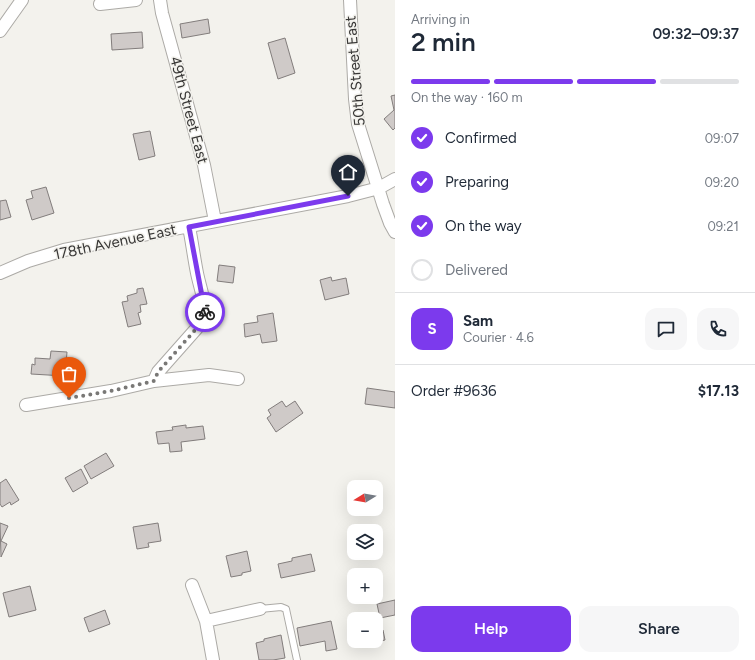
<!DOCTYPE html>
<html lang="en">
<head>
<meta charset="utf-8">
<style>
	body { margin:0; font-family:Figtree,sans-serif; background:#f6f6f7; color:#1f2937; height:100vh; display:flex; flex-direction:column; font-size:15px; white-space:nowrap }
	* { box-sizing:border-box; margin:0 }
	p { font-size:13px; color:#747a83 }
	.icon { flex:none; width:22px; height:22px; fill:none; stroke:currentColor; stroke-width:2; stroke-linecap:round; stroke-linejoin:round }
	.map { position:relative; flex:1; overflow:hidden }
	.details { display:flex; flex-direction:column; background:#fff; width:360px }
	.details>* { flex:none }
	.needle { width:26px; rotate:259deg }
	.fabs { position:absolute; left:347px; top:480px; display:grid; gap:8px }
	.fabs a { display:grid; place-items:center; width:36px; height:36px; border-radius:8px; background:#fff; box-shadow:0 4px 16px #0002; font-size:20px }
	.pin { position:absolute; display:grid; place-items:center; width:34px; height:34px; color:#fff; margin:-41px -17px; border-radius:50% 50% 50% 0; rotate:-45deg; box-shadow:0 0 4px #0007 }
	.pin .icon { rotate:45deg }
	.courier { position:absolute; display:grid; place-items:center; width:40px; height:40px; margin:-20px; border:3px solid #7c3aed; border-radius:50%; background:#fff; color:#222; box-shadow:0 1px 5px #0007 }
	.headline em { font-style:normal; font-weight:600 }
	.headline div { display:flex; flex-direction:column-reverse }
	.headline { display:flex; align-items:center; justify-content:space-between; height:68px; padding:0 16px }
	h1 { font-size:26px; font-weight:600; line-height:30px }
	.bar { display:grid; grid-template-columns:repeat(4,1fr); gap:6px 4px; align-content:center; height:48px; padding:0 16px }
	.bar i { height:5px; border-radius:3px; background:#e0e1e3 }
	.bar .on { background:#7c3aed }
	.bar p { grid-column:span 4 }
	.line { display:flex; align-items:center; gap:10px; padding:0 16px; border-top:1px solid #e0e1e3 }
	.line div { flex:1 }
	.round { display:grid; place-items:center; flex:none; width:42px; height:42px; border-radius:12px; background:#f6f6f7 }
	ol { padding:0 16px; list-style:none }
	li { display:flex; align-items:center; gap:12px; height:44px }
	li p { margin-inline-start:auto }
	li .icon { padding:4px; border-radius:50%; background:#7c3aed; color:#fff; stroke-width:4 }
	li:last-child { color:#747a83 }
	li i { width:22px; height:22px; border:2px solid #e0e1e3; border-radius:50% }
	.button { display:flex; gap:8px; margin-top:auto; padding:8px 16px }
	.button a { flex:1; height:46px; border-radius:12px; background:#7c3aed; color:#fff; font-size:16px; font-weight:600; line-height:46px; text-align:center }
	.button a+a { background:#f6f6f7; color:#1f2937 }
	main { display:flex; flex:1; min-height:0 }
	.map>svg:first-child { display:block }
	.building { fill:#cfcac8; stroke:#827d7c }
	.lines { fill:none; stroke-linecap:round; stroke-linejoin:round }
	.service-casing { stroke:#acaaa6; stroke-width:8 }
	.minor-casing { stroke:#acaaa6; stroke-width:14 }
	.service { stroke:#fff; stroke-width:6 }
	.minor { stroke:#fff; stroke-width:12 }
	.done { stroke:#797876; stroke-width:4; stroke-dasharray:0 7.2 }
	.route { stroke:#7c3aed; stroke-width:5 }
	.labels { text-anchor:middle; stroke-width:3; stroke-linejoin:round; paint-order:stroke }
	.street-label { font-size:15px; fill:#383736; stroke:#f3f2ed }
</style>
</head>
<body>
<main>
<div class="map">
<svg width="395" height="660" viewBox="0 0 395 660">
	<rect width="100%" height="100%" fill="#f3f2ed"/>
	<path class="building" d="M208,19l2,14 -28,5 -2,-14z
		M142,32l1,16 -31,2 -1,-16z
		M285,38l10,35 -17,6 -10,-36z
		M395,95v33l-2,2 -9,-11 10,-9 -3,-14z
		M150,131l5,25 -16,4 -6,-26z
		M46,187l8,26 -22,7 -6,-20 7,-2 -2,-7z
		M6,200l5,17 -11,3v-19z
		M219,265l16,2 -2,16 -16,-2z
		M331,277l1,4 14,-3 3,16 -24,6 -5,-20z
		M143,288l4,16 -7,1 1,7 -3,1 3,11 -13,3 -6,-25 6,-1 -1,-5 10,-3v-4z
		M273,313l4,28 -15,2 -2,-9 -15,3 -1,-13 14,-2 -1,-6z
		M51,351l16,1 -2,24 -34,-2 1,-10 3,1v-7l15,1z
		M367,388l28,4v16l-30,-4z
		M282,401l4,6 9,-6 8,12 -27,19 -9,-14 4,-3 -3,-5z
		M186,425v3l17,-2 2,13 -24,3 1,9 -12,1 -1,-9 -11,1 -2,-12 17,-2 -1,-3z
		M106,453l8,13 -23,13 -7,-13z
		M81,469l7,14 -15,9 -8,-14z
		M6,479l13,21 -8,5 -1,-3 -8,5 -2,-3v-21z
		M0,523l8,3 -7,15 6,3 -6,13z
		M158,523l3,18 -13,2 1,4 -12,2 -4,-22z
		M247,551l4,20 -9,2v2l-11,2 -5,-21z
		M311,554l4,17 -34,7 -3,-14 14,-3v-3z
		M30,586l6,24 -27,7 -6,-24z
		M395,600v15l-15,3 -3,-14z
		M105,610l5,14 -21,8 -5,-14z
		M331,621l6,28 -11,2 -1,-10 -25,5 -3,-18z
		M383,630l2,10 -9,2v-10z
		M281,635l4,23 -12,2h-14l-3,-17 8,-2v-2z"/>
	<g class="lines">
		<defs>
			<path id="service" d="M260,609l21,-2 5,2 11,51"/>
			<path id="minor" d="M160,0l2,13 42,152 11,56
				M350,0l5,99 3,25 25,80 7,19 5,9
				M100,4l36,-4
				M0,31l22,-31
				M0,273l28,-12 36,-11 284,-54 31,-8 16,-9
				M154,381l4,-9 46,-52c3,-15 -4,-32 -7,-47 -3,-15 -5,-31 -8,-46
				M26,405l85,-14 43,-10 55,-6 29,4
				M192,585l14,36 7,39
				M206,621l54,-12"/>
		</defs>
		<use href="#service" class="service-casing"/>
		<use href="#minor" class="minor-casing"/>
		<use href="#service" class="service"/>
		<use href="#minor" class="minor"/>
	</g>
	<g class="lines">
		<path class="done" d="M69,398l42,-7 43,-10 4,-9 46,-52 1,-8"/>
		<path class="route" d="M205,312l-16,-85 159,-31"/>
	</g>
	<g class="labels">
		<g class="street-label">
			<text transform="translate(355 71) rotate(-95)" y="5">50th Street East</text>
			<text transform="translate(189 110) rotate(75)" y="5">49th Street East</text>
			<text transform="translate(115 242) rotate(-12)" y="5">178th Avenue East</text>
		</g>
	</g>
</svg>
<div class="fabs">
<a><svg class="needle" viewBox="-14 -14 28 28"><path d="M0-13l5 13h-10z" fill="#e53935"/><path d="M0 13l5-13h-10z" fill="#747a83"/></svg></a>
<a><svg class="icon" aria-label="layers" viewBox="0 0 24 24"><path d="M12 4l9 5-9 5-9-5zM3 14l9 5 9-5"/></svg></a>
<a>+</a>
<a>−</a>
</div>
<div class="pin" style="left:69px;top:398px;background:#ea580c"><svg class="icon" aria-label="bag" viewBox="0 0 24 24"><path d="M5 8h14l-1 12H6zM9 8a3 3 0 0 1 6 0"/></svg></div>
<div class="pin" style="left:348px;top:196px;background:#1f2937"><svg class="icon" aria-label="home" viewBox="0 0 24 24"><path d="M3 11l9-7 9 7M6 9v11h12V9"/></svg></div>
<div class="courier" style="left:205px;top:312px"><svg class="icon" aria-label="bike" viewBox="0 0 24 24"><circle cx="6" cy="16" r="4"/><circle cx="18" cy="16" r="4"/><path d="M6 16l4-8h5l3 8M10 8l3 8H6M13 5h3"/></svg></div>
</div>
<section class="details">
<div class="headline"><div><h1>2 min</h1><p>Arriving in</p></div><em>09:32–09:37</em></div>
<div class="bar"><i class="on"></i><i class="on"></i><i class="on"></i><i></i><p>On the way · 160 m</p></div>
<ol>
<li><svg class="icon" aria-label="check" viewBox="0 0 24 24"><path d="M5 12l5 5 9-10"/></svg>Confirmed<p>09:07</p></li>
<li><svg class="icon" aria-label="check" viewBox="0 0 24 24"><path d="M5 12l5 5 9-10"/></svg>Preparing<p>09:20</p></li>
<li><svg class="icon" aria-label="check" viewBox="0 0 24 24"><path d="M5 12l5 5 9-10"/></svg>On the way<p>09:21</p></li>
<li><i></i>Delivered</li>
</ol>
<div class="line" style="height:72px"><b class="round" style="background:#7c3aed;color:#fff">S</b><div><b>Sam</b><p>Courier · 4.6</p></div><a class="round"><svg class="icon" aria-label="chat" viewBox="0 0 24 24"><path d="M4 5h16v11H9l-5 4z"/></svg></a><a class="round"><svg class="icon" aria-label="phone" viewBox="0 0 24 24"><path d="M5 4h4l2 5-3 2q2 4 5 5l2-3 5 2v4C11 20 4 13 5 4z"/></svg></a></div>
<div class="line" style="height:52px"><div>Order #9636</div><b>$17.13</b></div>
<div class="button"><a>Help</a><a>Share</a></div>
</section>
</main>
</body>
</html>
